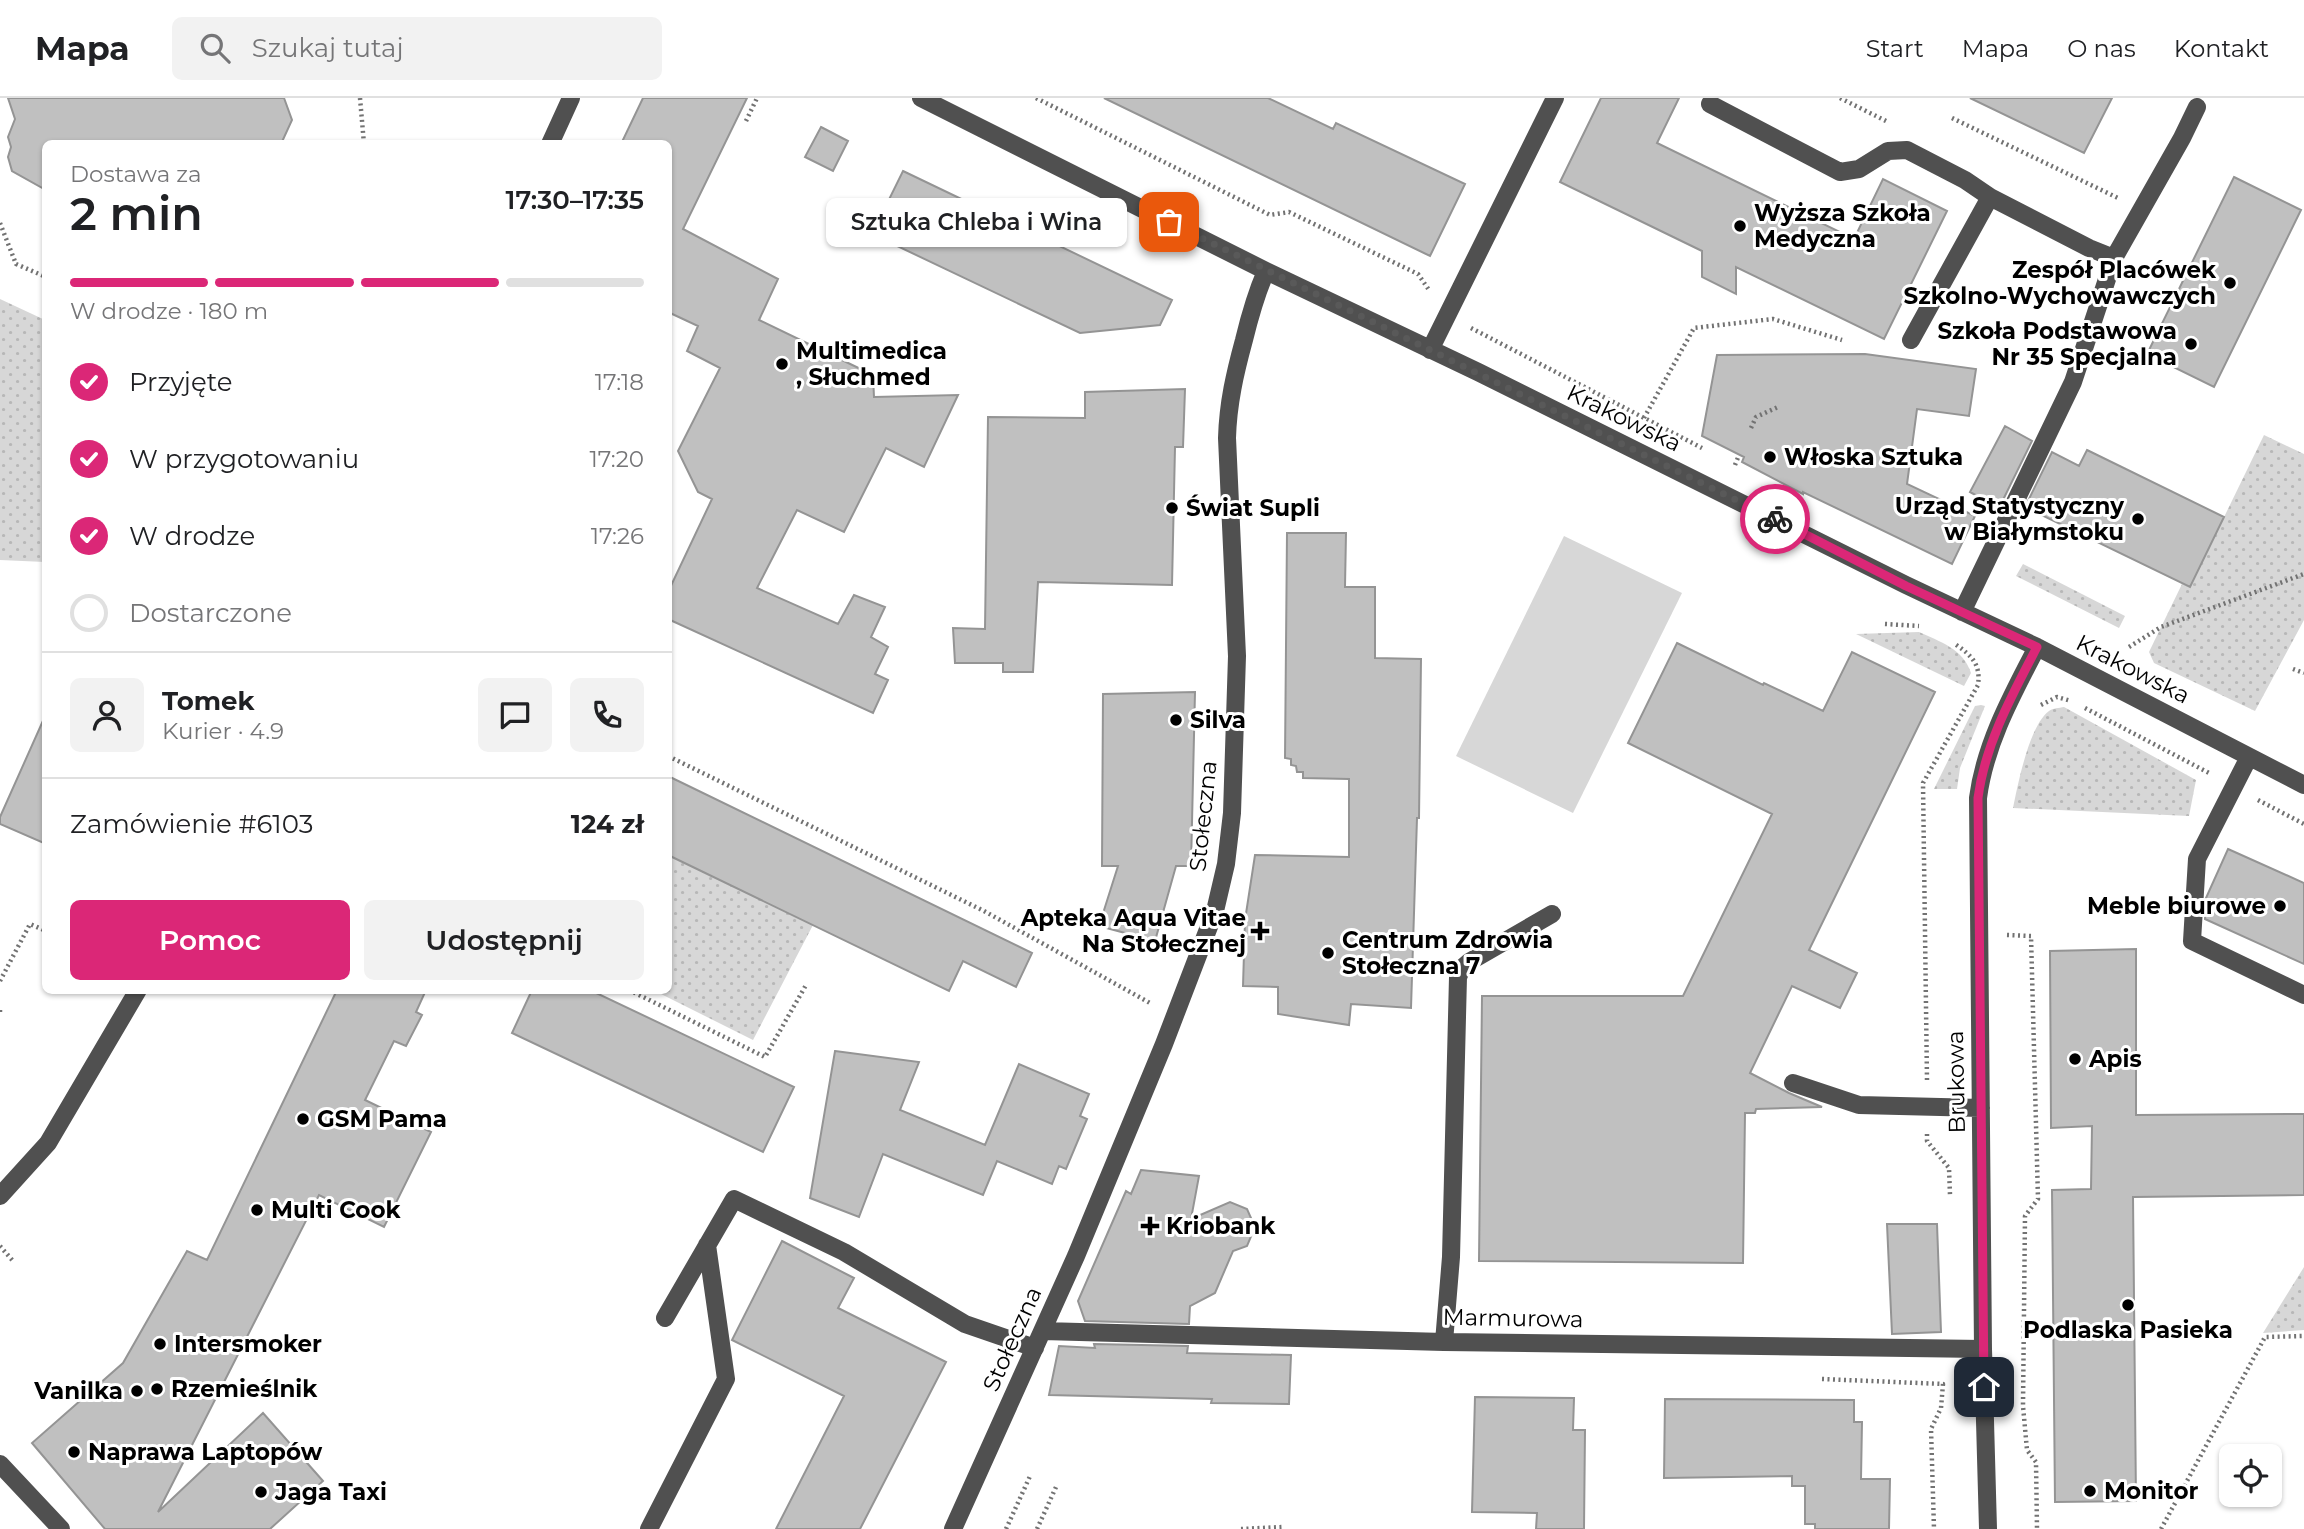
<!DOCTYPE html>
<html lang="pl">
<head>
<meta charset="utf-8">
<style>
	body { margin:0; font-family:Montserrat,sans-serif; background:#f2f2f2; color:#202124; height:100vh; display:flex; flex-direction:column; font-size:26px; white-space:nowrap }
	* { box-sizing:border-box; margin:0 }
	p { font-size:23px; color:#757577 }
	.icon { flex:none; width:38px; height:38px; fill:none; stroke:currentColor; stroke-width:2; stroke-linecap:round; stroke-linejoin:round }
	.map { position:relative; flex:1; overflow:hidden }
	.sheet { position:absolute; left:42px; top:42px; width:630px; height:854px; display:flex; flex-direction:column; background:#fff; border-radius:10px; box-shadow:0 2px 5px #0004 }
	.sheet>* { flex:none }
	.tools { position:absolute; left:2219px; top:1346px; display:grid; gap:14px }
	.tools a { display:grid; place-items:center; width:63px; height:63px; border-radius:10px; background:#fff; box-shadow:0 2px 5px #0004; font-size:35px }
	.pin { position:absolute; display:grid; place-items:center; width:60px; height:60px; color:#fff; margin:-30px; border-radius:14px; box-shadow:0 4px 10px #0006 }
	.courier { position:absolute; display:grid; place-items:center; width:70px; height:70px; margin:-35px; border:5px solid #db2777; border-radius:50%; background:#fff; color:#222; box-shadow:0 2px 9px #0007 }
	.bubble { position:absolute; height:49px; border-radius:10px; background:#fff; box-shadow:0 2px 5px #0004; font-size:23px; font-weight:600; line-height:49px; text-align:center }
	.summary em { font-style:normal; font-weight:600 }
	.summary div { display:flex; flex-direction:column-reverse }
	.summary { display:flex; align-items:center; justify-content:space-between; height:119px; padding:0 28px }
	h1 { font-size:46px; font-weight:600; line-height:52px }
	.bar { display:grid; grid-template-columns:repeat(4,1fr); gap:10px 7px; align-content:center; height:84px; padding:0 28px }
	.bar i { height:9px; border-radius:5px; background:#e0e0e0 }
	.bar .current { background:#db2777 }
	.bar p { grid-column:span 4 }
	.line { display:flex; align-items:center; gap:18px; padding:0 28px; border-top:2px solid #e0e0e0 }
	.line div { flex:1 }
	.round { display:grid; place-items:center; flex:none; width:74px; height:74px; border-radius:10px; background:#f2f2f2 }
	ol { padding:0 28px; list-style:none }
	li { display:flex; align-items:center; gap:21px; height:77px }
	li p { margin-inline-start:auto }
	li .icon { padding:7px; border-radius:50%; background:#db2777; color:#fff; stroke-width:4 }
	li:last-child { color:#757577 }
	li i { width:38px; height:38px; border:4px solid #e0e0e0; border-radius:50% }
	.action { display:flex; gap:14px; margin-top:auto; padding:14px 28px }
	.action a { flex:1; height:80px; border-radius:10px; background:#db2777; color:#fff; font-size:28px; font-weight:600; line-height:80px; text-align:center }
	.action a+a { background:#f2f2f2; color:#202124 }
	header { display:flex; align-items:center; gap:42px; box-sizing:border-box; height:98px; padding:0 35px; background:#fff; border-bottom:2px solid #e0e0e0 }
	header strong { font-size:33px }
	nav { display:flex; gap:38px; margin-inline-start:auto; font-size:24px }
	.search { width:490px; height:63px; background:#f2f2f2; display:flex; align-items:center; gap:18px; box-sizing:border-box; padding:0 24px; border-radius:10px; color:#757577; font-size:26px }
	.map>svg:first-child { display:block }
	.grass { fill:url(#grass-dots) }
	.park { fill:#d7d7d7 }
	.building { fill:#c0c0c0; stroke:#949494; stroke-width:2 }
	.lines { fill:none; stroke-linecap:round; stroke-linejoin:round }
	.path { stroke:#727272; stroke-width:4.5; stroke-dasharray:2 3.5; stroke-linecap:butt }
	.minor { stroke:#505050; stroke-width:18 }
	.done { stroke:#595959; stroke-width:7; stroke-dasharray:0 12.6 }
	.route { stroke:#db2777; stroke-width:9 }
	.poi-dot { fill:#000; stroke:#fff; stroke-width:2.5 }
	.labels { text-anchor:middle; stroke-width:6; stroke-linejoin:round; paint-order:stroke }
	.poi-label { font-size:23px; font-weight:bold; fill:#000; stroke:#fff; text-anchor:start }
	.street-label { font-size:23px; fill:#000; stroke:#fff }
</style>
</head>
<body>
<header>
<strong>Mapa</strong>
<div class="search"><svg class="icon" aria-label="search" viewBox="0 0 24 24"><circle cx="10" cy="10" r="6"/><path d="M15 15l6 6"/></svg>Szukaj tutaj</div>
<nav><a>Start</a><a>Mapa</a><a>O nas</a><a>Kontakt</a></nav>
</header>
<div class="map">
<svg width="2304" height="1431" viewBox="0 0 2304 1431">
	<defs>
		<pattern id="grass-dots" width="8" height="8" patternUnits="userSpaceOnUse" patternTransform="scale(1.75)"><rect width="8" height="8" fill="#d7d7d7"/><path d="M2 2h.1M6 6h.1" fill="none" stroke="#b7b7b7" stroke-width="1.8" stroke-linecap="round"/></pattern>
	</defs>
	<rect width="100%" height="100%" fill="#fff"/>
	<path class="grass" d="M0,201l45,21v242l-45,-2z
		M2264,337l40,19v166l-49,91 -101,-48 -5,-11 33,-68 8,3z
		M2023,466l102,52 -6,12 -103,-52z
		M1919,534c21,10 44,16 52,41l-7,13 -108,-52z
		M1981,607l4,1 -25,62 -3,21h-23l41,-83z
		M2064,609l132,73 -7,36 -176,-8c5,-24 16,-82 36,-97 4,-3 10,-3 15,-4z
		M669,757l144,70 -60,115 -98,-49 13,-1z
		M2304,1169v63l-41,3z"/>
	<path class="park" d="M1564,438l118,57 -109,220 -117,-57z"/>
	<path class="building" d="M8,0h276l8,22 -11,24h-235v46l-34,-19 -4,-14 3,-10 -3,-10 7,-18z
		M643,0h104l-64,131 95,50 -19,41 114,55 1,22 84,-2 -34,72 -38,-19 -42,84 -47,-22 -40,78 81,36 16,-29 31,12 -14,30 17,10 -13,27 13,6 -15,33 -205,-94v-27l44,-93 -14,-7 -20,-41 42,-83 -33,-17 11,-25 -30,-14v-168h-47z
		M1104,0h164l65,31 3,-6 129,61 -35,72z
		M1601,0h78l-22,45 197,96 29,-60 64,32 -63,128 -148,-72v27l-34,-17v-26l-142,-69z
		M1970,0h142l-28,55z
		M821,29l27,14 -15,30 -28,-14z
		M903,73l269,129 -12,25 -80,8 -208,-99z
		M2234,79l67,33 -87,177 -67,-33z
		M1865,256l111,15 -7,47 -52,-7 -10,75 68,32 -23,48 -149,-72v2l-61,-32 2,-5 -42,-21 15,-81z
		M1185,291l-2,58h-8l-3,138 -134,-3 -5,90h-30v-9h-48l-2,-35 32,1 3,-212 97,1v-26z
		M2005,328l27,15 -33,67 -29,-16z
		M2087,352l137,67 -34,70 -165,-80 27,-55 27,14z
		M1287,435h59l-1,54h30v71l46,1 -2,159h-2l-6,190 -60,-4 -2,21 -71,-11v-27l-35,-1 2,-66 10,-65 94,2v-78l-46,-1v-6h-6l-1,-6 -5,-1v-6l-6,-1z
		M1677,545l86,42 1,-2 59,28 29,-59 83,40 -126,258 48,23 -17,35 -48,-22 -42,87 39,20 33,14 -66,2 -1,4h-10l-2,150 -264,-2 3,-265h201l89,-182 -144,-71z
		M1195,594l-4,174h-15l-21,75 -56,-15 19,-60h-16l1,-172z
		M46,616v130l-46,-20v-7z
		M668,678l364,177 -16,34 -53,-26 -14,30 -281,-136z
		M2228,751l76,34v81l-99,-45 1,-21z
		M2136,851v166l168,-1v81l-171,2 3,304 -81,1 -3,-312 39,-1 1,-63 -41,2 -1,-177z
		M337,892h89l-10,22 6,3 -16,31 -12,-5 -29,59 66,32 -47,95 -65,-32 -161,317 105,-99 60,68 -53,48h-165l-73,-86 91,-80 64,-112 20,9z
		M532,892h58l204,97 -31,65 -251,-119z
		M835,953l84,11 -19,48 85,35 34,-81 70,30 -9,22 7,3 -21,50 -7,-3 -7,18 -55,-23 -14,34 -100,-41 -24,63 -49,-19z
		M1141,1072l58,6 -8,43 39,-17 17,7 8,18 -8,19 -14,5 -18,42 -25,13 -1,18 -104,-3 -7,-20 48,-110 5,3z
		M1887,1126h50l4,108 -49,2z
		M782,1143l72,37 -16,30 108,54 -86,167h-84l68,-133 -112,-56z
		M1094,1246l94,2 -1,7 104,2 -2,49 -78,-1 1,-4 -163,-4 10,-49 36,2z
		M1475,1299l99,1 -1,32h12l-1,99h-48l1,-16 -65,-1z
		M1665,1301l189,1v22h8l-1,57h29l-1,50h-74v-5h-10v-38h-13v-10l-128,2z"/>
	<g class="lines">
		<path class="path" d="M360,0l4,46
			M1036,0l234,117 19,-3 129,62 11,16
			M1840,0l46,23
			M1952,20l166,80
			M746,23l11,-23
			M0,125l16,41 30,13
			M1471,230l231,120
			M1644,320l50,-90 79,-9 69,21
			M1751,330l5,-11 22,-10
			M1735,367l4,-10
			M1885,526l34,2
			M2129,549l32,-20 143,-53
			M2293,571l11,4
			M2041,607l16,-8 14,4
			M2085,610l126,66
			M668,658l316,155 166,92
			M2258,702l46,24
			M2007,837l24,1 7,263 -13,17 -2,190 4,44 9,12 1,67
			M0,883l30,-57 16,7
			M629,892l136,67 41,-72
			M0,912v3
			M1927,982l-4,-297 55,-98c3,-21 -7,-30 -23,-41
			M1927,1036v7l22,27 1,27
			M0,1148l13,15
			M1822,1281l121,5 -2,24 -10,21 3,100
			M1006,1431l25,-55
			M1037,1431l19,-42
			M1241,1431l41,-2 -1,2
			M2161,1431l104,-192 39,-1"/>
		<path class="minor" d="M921,0l345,173 212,101 428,213 131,62 267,138
			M1710,6l130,68 19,-3 29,-18 19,-1 58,30 25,17
			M550,46l21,-46
			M1911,242l79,-143 99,51 25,10
			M1430,252l125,-252
			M1962,514l111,-230 41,-124 68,-120 15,-31
			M2249,659l-52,102 -5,82 112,54
			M1793,985l66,22 122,3
			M0,1098l48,-53 90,-153
			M665,1220l69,-119 110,53 121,72 70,24
			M1043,1233l401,11 539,7
			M1444,1244l7,-85 7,-280 4,-9 7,-6 83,-48
			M0,1366l61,65
			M649,1431l77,-150 -19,-134
			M953,1431l123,-273 88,-212 51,-133 11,-47 6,-51 5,-157 -10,-218c1,-35 8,-65 17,-98 6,-25 12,-46 22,-69
			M1988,1431l-5,-180 -5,-551c7,-54 34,-103 59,-151"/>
	</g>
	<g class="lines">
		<path class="done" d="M1169,124l606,297"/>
		<path class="route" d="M1775,421l131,67 131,61c-25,48 -52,97 -59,151l6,589"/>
	</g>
	<g class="poi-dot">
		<circle cx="1740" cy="128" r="7"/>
		<circle cx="2230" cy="185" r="7"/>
		<circle cx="2191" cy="246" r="7"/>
		<circle cx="782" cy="266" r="7"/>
		<circle cx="1770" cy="359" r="7"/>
		<circle cx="1172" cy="410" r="7"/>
		<circle cx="2138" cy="421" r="7"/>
		<circle cx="1176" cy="622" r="7"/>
		<circle cx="2280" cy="808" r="7"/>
		<path d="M1256.5 822.5h7v7h7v7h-7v7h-7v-7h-7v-7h7z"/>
		<circle cx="1328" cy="855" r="7"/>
		<circle cx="2075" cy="961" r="7"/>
		<circle cx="303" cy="1021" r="7"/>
		<circle cx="257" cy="1112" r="7"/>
		<path d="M1146.5 1117.5h7v7h7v7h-7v7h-7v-7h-7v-7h7z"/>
		<circle cx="2128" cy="1207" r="7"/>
		<circle cx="160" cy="1246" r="7"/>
		<circle cx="157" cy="1291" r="7"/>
		<circle cx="137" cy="1293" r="7"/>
		<circle cx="74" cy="1354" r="7"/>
		<circle cx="2090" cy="1393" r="7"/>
		<circle cx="261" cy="1394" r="7"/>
	</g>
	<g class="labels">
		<g class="poi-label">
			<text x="1754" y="123">Wyższa Szkoła<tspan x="1754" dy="26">Medyczna</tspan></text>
			<text x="2216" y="180" text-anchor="end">Zespół Placówek<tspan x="2216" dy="26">Szkolno-Wychowawczych</tspan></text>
			<text x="2177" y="241" text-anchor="end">Szkoła Podstawowa<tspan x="2177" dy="26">Nr 35 Specjalna</tspan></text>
			<text x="796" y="261">Multimedica<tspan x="796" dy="26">, Słuchmed</tspan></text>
			<text x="1784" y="367">Włoska Sztuka</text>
			<text x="2124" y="416" text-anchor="end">Urząd Statystyczny<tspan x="2124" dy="26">w Białymstoku</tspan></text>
			<text x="1186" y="418">Świat Supli</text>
			<text x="1190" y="630">Silva</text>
			<text x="2266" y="816" text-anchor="end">Meble biurowe</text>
			<text x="1246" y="828" text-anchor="end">Apteka Aqua Vitae<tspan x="1246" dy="26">Na Stołecznej</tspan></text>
			<text x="1342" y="850">Centrum Zdrowia<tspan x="1342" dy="26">Stołeczna 7</tspan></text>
			<text x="2089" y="969">Apis</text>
			<text x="317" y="1029">GSM Pama</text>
			<text x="271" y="1120">Multi Cook</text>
			<text x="1166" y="1136">Kriobank</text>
			<text x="2128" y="1240" text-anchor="middle">Podlaska Pasieka</text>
			<text x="174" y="1254">Intersmoker</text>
			<text x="171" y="1299">Rzemieślnik</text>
			<text x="123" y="1301" text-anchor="end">Vanilka</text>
			<text x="88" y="1362">Naprawa Laptopów</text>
			<text x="2104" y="1401">Monitor</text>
			<text x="275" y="1402">Jaga Taxi</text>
		</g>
		<g class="street-label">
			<text transform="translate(1624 320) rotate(26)" y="8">Krakowska</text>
			<text transform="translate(2133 571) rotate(27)" y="8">Krakowska</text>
			<text transform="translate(1203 718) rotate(-84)" y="8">Stołeczna</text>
			<text transform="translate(1956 984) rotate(-91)" y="8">Brukowa</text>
			<text transform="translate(1513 1220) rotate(1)" y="8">Marmurowa</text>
			<text transform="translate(1012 1241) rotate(-66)" y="8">Stołeczna</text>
		</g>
	</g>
</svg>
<div class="tools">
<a><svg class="icon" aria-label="locate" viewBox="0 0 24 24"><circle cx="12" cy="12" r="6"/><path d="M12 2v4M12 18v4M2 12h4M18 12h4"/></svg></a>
</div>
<div class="pin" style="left:1169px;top:124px;background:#ea580c"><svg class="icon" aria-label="bag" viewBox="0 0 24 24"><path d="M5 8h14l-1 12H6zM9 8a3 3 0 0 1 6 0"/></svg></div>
<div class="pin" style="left:1984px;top:1289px;background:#1f2937"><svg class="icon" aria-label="home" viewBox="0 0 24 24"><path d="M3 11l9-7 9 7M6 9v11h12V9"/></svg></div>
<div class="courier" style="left:1775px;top:421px"><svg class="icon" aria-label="bike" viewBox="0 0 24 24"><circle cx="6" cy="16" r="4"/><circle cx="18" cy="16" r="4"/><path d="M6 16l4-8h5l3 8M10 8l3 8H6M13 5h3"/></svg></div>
<div class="bubble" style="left:826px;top:100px;width:301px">Sztuka Chleba i Wina</div>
<section class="sheet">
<div class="summary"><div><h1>2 min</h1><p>Dostawa za</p></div><em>17:30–17:35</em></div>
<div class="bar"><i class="current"></i><i class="current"></i><i class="current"></i><i></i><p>W drodze · 180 m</p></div>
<ol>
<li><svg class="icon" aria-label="check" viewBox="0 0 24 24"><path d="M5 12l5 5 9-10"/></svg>Przyjęte<p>17:18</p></li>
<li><svg class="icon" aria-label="check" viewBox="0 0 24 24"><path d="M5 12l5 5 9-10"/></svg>W przygotowaniu<p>17:20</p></li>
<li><svg class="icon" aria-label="check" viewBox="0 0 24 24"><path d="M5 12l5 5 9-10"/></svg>W drodze<p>17:26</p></li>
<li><i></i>Dostarczone</li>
</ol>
<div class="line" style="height:126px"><a class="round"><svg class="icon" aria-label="person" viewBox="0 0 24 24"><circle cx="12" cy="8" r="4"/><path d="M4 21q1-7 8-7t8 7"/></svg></a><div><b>Tomek</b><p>Kurier · 4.9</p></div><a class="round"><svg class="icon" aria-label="chat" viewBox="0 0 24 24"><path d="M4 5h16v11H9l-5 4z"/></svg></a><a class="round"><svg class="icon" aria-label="phone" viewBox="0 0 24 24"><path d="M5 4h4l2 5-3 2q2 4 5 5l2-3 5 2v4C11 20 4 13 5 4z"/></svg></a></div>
<div class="line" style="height:91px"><div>Zamówienie #6103</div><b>124 zł</b></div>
<div class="action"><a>Pomoc</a><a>Udostępnij</a></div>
</section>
</div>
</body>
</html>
